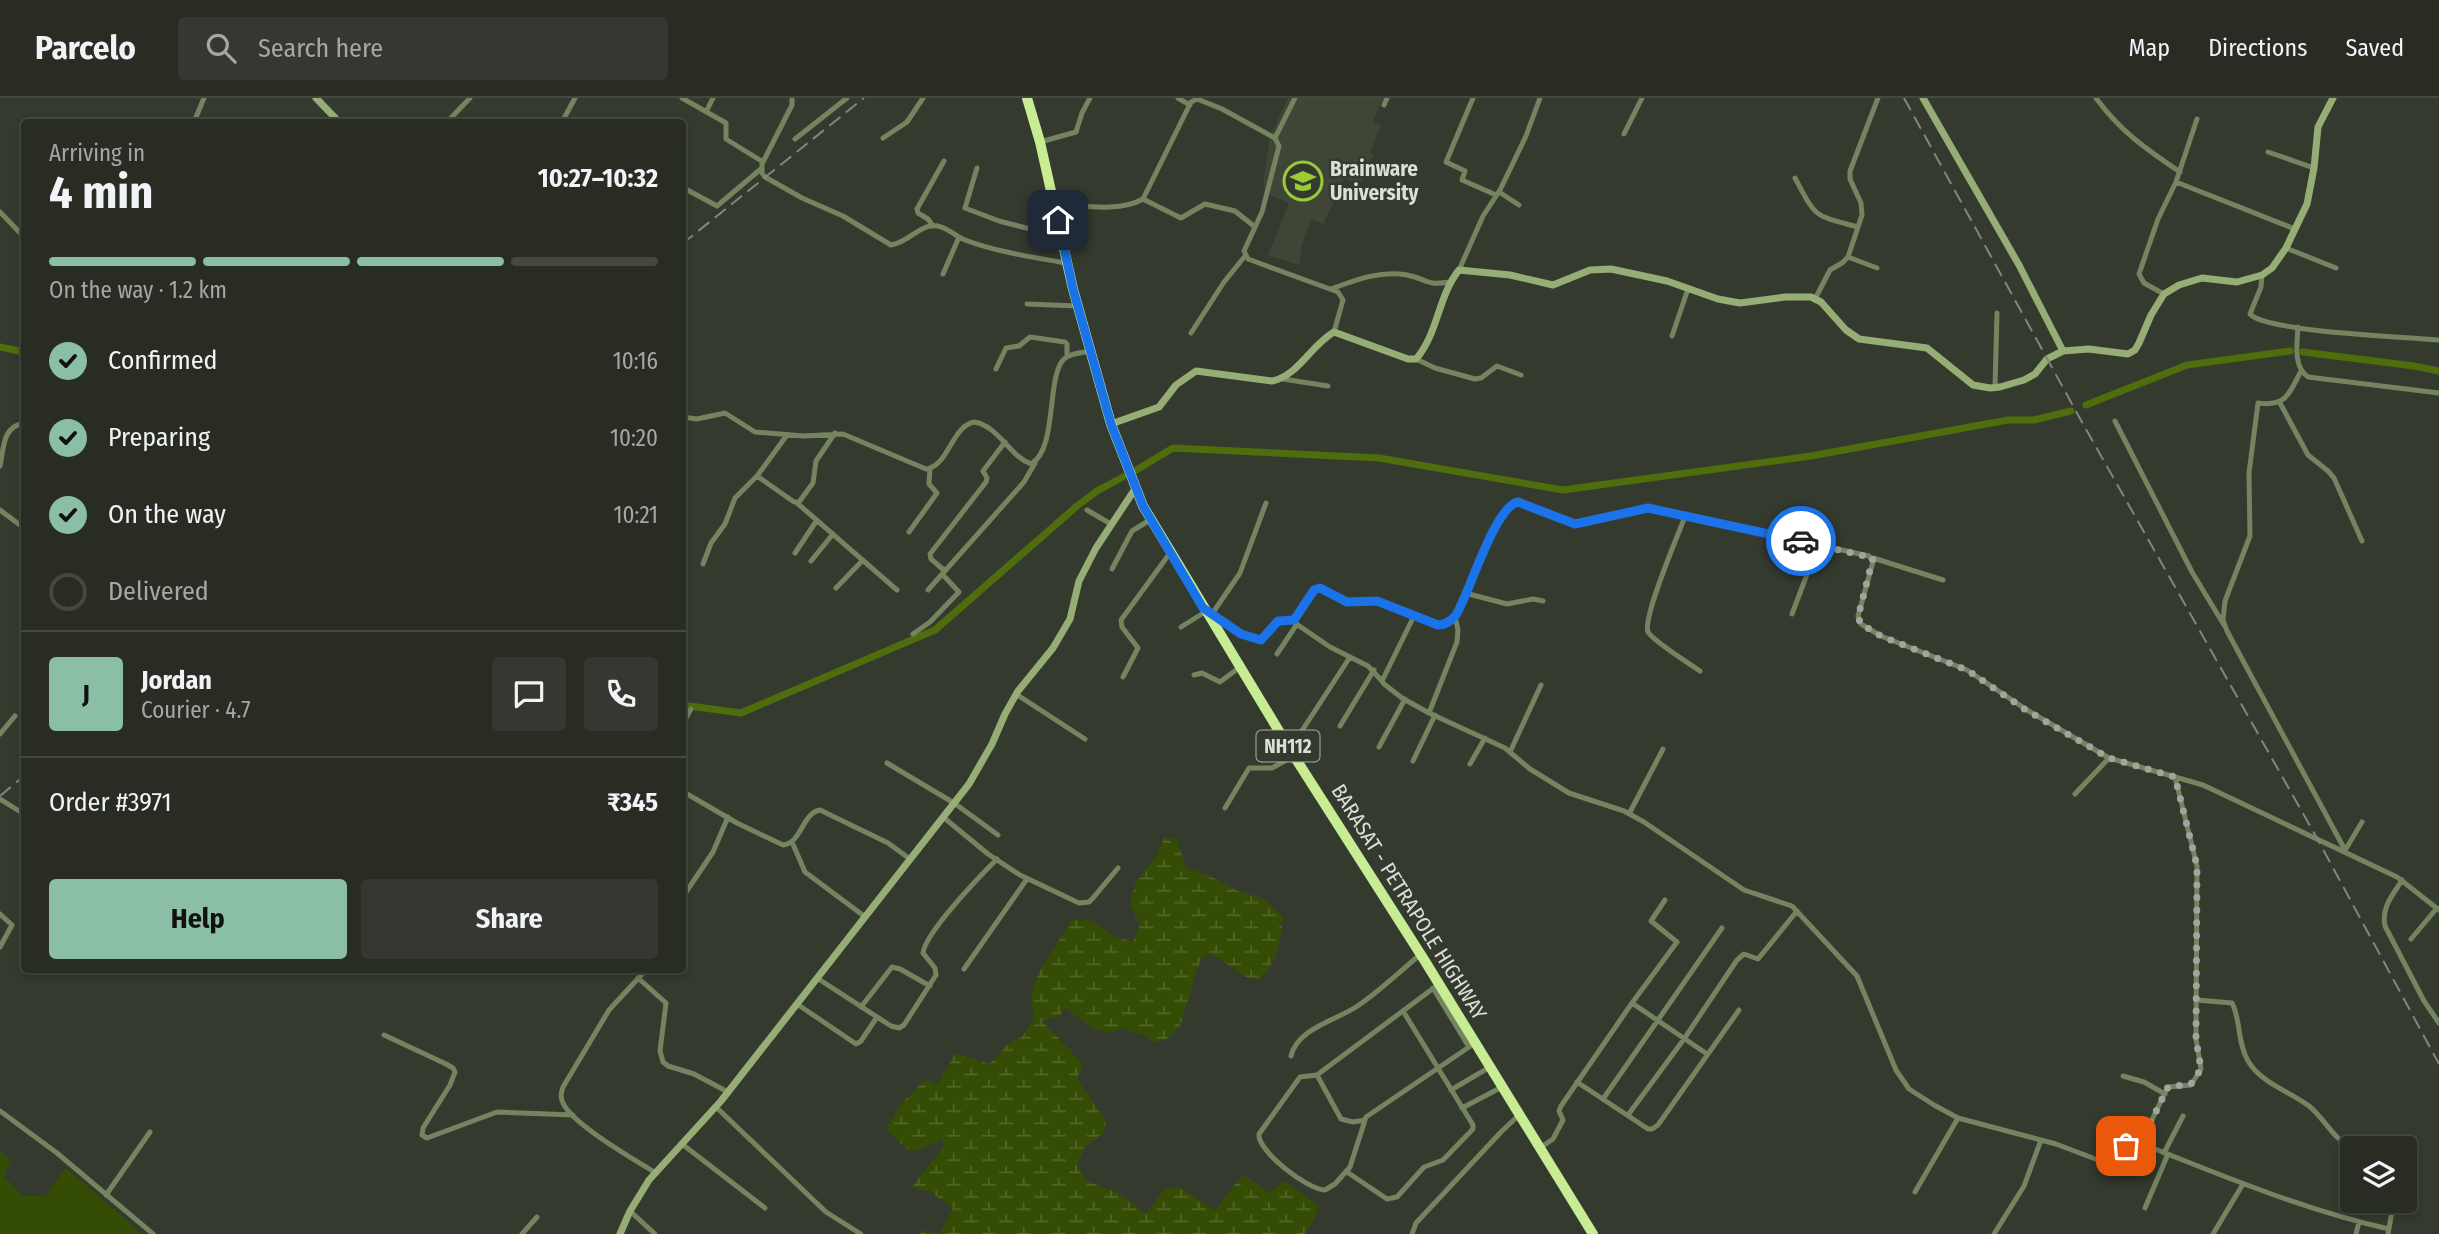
<!DOCTYPE html>
<html lang="en">
<head>
<meta charset="utf-8">
<style>
	body { margin:0; font-family:"Fira Sans Condensed",sans-serif; background:#343830; color:#f1f3f6; height:100vh; display:flex; flex-direction:column; font-size:26px; white-space:nowrap }
	* { box-sizing:border-box; margin:0 }
	p { font-size:23px; color:#a5a7a6 }
	.icon { flex:none; width:38px; height:38px; fill:none; stroke:currentColor; stroke-width:2; stroke-linecap:round; stroke-linejoin:round }
	.map { position:relative; flex:1; overflow:hidden }
	.side { position:absolute; left:21px; top:21px; width:665px; height:854px; display:flex; flex-direction:column; background:#282c23; border-radius:7px; box-shadow:0 4px 10px #0003,0 0 0 2px #444841 }
	.side>* { flex:none }
	.fabs { position:absolute; left:2340px; top:1038px; display:grid; gap:14px }
	.fabs a { display:grid; place-items:center; width:77px; height:77px; border-radius:7px; background:#282c23; box-shadow:0 4px 10px #0003,0 0 0 2px #444841; font-size:35px }
	.pin { position:absolute; display:grid; place-items:center; width:60px; height:60px; color:#fff; margin:-30px; border-radius:14px; box-shadow:0 4px 10px #0006 }
	.courier { position:absolute; display:grid; place-items:center; width:70px; height:70px; margin:-35px; border:5px solid #1a73e8; border-radius:50%; background:#fff; color:#222; box-shadow:0 2px 9px #0007 }
	.headline em { font-style:normal; font-weight:700 }
	.headline div { display:flex; flex-direction:column-reverse }
	.headline { display:flex; align-items:center; justify-content:space-between; height:119px; padding:0 28px }
	h1 { font-size:46px; font-weight:700; line-height:52px }
	.bar { display:grid; grid-template-columns:repeat(4,1fr); gap:10px 7px; align-content:center; height:84px; padding:0 28px }
	.bar i { height:9px; border-radius:5px; background:#444841 }
	.bar .active { background:#8abfa5 }
	.bar p { grid-column:span 4 }
	.line { display:flex; align-items:center; gap:18px; padding:0 28px; border-top:2px solid #444841 }
	.line div { flex:1 }
	.round { display:grid; place-items:center; flex:none; width:74px; height:74px; border-radius:7px; background:#343830 }
	ol { padding:0 28px; list-style:none }
	li { display:flex; align-items:center; gap:21px; height:77px }
	li p { margin-inline-start:auto }
	li .icon { padding:7px; border-radius:50%; background:#8abfa5; color:#111; stroke-width:4 }
	li:last-child { color:#a5a7a6 }
	li i { width:38px; height:38px; border:4px solid #444841; border-radius:50% }
	.cta { display:flex; gap:14px; margin-top:auto; padding:14px 28px }
	.cta a { flex:1; height:80px; border-radius:7px; background:#8abfa5; color:#111; font-size:28px; font-weight:700; line-height:80px; text-align:center }
	.cta a+a { background:#343830; color:#f1f3f6 }
	header { display:flex; align-items:center; gap:42px; box-sizing:border-box; height:98px; padding:0 35px; background:#282c23; border-bottom:2px solid #444841 }
	header strong { font-size:33px }
	nav { display:flex; gap:38px; margin-inline-start:auto; font-size:24px }
	.search { width:490px; height:63px; background:#343830; display:flex; align-items:center; gap:18px; box-sizing:border-box; padding:0 24px; border-radius:7px; color:#a5a7a6; font-size:26px }
	.map>svg:first-child { display:block }
	.built { fill:#404637 }
	.grass { fill:#354c05 }
	.wetland { fill:url(#wetland-marsh) }
	.lines { fill:none; stroke-linecap:round; stroke-linejoin:round }
	.canal { stroke:#4f6d0d; stroke-width:7 }
	.street { stroke:#758460; stroke-width:5 }
	.secondary { stroke:#96ae75; stroke-width:7 }
	.highway { stroke:#c7ec93; stroke-width:10 }
	.rail { stroke:#82867d; stroke-width:2; stroke-dasharray:14 7; stroke-linecap:butt }
	.done { stroke:#a2a59d; stroke-width:7; stroke-dasharray:0 12.6 }
	.route { stroke:#1a73e8; stroke-width:9 }
	.labels { text-anchor:middle; stroke-width:5; stroke-linejoin:round; paint-order:stroke }
	.shield { fill:#353a2f; stroke:#aaaea5; stroke-width:2 }
	.shield-label { font-size:19px; font-weight:bold; fill:#dcdfd8 }
	.poi-label { font-size:21px; font-weight:bold; fill:#dcdfd8; stroke:#353a2f; text-anchor:start }
	.street-label { font-size:21px; fill:#dcdfd8; stroke:#353a2f }
</style>
</head>
<body>
<header>
<strong>Parcelo</strong>
<div class="search"><svg class="icon" aria-label="search" viewBox="0 0 24 24"><circle cx="10" cy="10" r="6"/><path d="M15 15l6 6"/></svg>Search here</div>
<nav><a>Map</a><a>Directions</a><a>Saved</a></nav>
</header>
<div class="map">
<svg width="2439" height="1136" viewBox="0 0 2439 1136">
	<defs>
		<pattern id="wetland-marsh" width="20" height="14" patternUnits="userSpaceOnUse" patternTransform="scale(1.75)"><rect width="20" height="14" fill="#354c05"/><path d="M1 5h8M5 5V1M11 12h8M15 12V8" fill="none" stroke="#526529"/></pattern>
	</defs>
	<rect width="100%" height="100%" fill="#353a2f"/>
	<path class="built" d="M1288,0h95l-10,24 8,4 -11,26 3,4 -13,28 -16,-5 -21,45 -11,-5 -10,25 -3,21 -31,-10 21,-52 -21,-9 -5,-9 7,-48z"/>
	<path class="grass" d="M0,1052l10,11 -6,15 19,20h22l21,-28 76,66h-142z"/>
	<path class="wetland" d="M1165,739l12,3 9,27 28,11 24,13 26,8 19,18c-2,24 -6,45 -23,63l-14,-3 -34,-23 -11,4 -21,68 -12,12 -12,5 -12,-8 -23,-7 -13,5 -18,-7 -25,-18 -5,8 -18,5 41,43 -6,15 29,42 -2,11 -19,15 -8,17c8,23 21,19 40,29 10,6 20,14 29,21l19,-26 14,-1 36,23 28,-36 26,19 15,-12 34,24 -3,14 -11,15h-384l3,-4 16,4 14,-25 -22,-17 -19,-5 32,-41 -2,-7 -20,10 -12,2 -24,-21 14,-25 26,-26 11,5 19,-31 34,11 19,-21 13,-6 12,-19 -3,-25 10,-25 31,-48 22,1 19,15 20,6 7,-19 -10,-18 5,-21 20,-26z"/>
	<g class="lines">
		<path class="canal" d="M0,249l24,5
			M2303,254l111,14 25,5
			M2086,307l101,-40 103,-14
			M1133,374l40,-24 206,10 184,32 248,-34 197,-36h26l37,-9
			M682,607l59,8 194,-83 142,-124 20,-15 26,-14"/>
		<path class="street" d="M682,0l44,25v16l37,23
			M792,0v7l-30,59v9l3,4 37,21 41,18 48,29c15,-2 25,-16 39,-19 12,-3 25,10 35,14 32,12 67,17 101,23
			M1178,0l12,7
			M1473,0l-27,64 19,9 -3,9 34,15
			M2096,0c24,33 50,51 84,74
			M1384,7l3,-7
			M706,14l7,-14
			M2197,21l-21,63 119,47
			M194,24l10,-24
			M447,24l23,-24
			M562,24l13,-24
			M1624,36l18,-36
			M883,40l24,-16 16,-24
			M1275,40l20,-40
			M795,41l52,-41
			M1040,44l36,-10 6,-19 8,-15
			M2268,54l46,16
			M977,70l-12,40 34,13 63,16
			M1795,80c22,41 18,37 63,49
			M682,89l35,19 45,-38
			M1499,94l20,13
			M1143,101l38,19 24,-14 30,7 20,16
			M1053,106c28,1 65,9 90,-5l48,-97 6,-3 25,10 53,29 4,8 -17,66 -18,39 4,8 90,33 5,8 -9,32
			M0,114l24,25
			M933,128l-5,-7 -10,-6 -1,-4 27,-48
			M2286,150l50,20
			M1848,159l29,11
			M1459,172l24,-54 17,-26 26,-54 14,-38
			M943,176l16,-37
			M2262,177l-1,12 -11,27c16,18 157,23 189,26
			M1331,191c24,-9 50,-19 76,-14 21,4 17,11 43,7
			M2164,196l-20,-11 -5,-9 19,-55 18,-37
			M1815,201l15,-29 12,-7 6,-6 14,-42 -1,-12 -11,-24v-8l28,-73
			M1027,206l51,2
			M2298,229c-1,16 -5,40 10,50l131,16
			M1191,235l33,-51 21,-26
			M1672,238l16,-47
			M1416,261l19,9 40,11 6,-1 16,-12 24,9
			M996,271l10,-21 13,-2 11,-9 35,5 2,2v12
			M2301,273c-12,23 -15,36 -43,32l-9,70 1,63 -25,65 -2,19 4,11 118,219
			M1283,281l45,7
			M1995,290l2,-75
			M2280,305l28,52 20,16 6,7 28,63
			M682,319l15,2 28,-6 30,19 48,4 40,-2 83,35c23,-3 25,-42 48,-47 25,4 35,34 57,42 27,-15 15,-88 33,-105 6,-6 18,-6 27,-8
			M2115,323l77,151 32,53
			M0,368c4,-18 2,-39 24,-43
			M757,378l37,26h5l14,-19 3,-22 19,-28
			M797,405l100,87
			M0,412l24,18
			M1087,412l24,14
			M1686,416c-7,19 -44,104 -38,118 5,9 42,32 52,39
			M909,434l28,-39 -8,-9 1,-15
			M795,455l22,-33
			M1873,460l70,22
			M811,463l22,-27
			M703,466l8,-21 14,-19 10,-26 22,-22 30,-41
			M1112,471l20,-38 18,-11
			M945,473l-14,-12 -1,-5 56,-72 1,-4 -4,-7 22,-29
			M836,490l27,-28
			M928,492l96,-108 11,-19
			M1465,495l42,11 26,-5 10,2
			M1211,516l30,20 20,6 17,-19 17,-1 19,-30 6,-2 27,14 30,-1 61,24c8,0 13,-4 18,-11 13,-21 39,-108 62,-112l57,22 68,-16h10l216,48 4,6 -15,54 3,8 20,12 86,34 60,40 82,48 94,27 194,92 42,33
			M1212,516l28,-41 26,-70
			M1792,516l26,-69
			M1414,518l-32,65 2,3 18,14 27,15 76,35 25,21 39,24 55,18 20,11 100,68 48,16 65,70 39,94 13,19 25,16 24,13 98,26 42,16 9,-1 19,-13 9,-2 10,1c80,32 160,65 244,84
			M1292,523l38,26 38,19 14,15
			M1181,529l24,-15
			M913,536l17,-12 29,-30 -17,-18
			M1277,556l20,-30
			M1194,577l8,-2 18,9 20,-15
			M1123,579l15,-29 -16,-21 -1,-7 49,-67
			M1016,596l69,45
			M1429,615l28,-71 1,-12 -3,-14
			M682,627l9,-16
			M1340,628l34,-56
			M0,636l15,-18
			M1379,649l26,-48
			M1290,651l60,-92
			M1510,654l31,-67
			M1413,663l22,-46
			M887,665l67,40 44,32
			M1470,666l15,-26
			M682,693l55,32 46,22c19,-2 19,-32 37,-35l68,33 22,16
			M2075,696l34,-36
			M0,701l24,15
			M1225,710l24,-40h23l22,-12
			M1629,716l34,-65
			M943,719l45,37 32,21 59,28 10,-1 4,-4 25,-30
			M792,744l13,30 59,44
			M2344,754l18,-30
			M2402,782c-9,15 -21,27 -17,46l39,75 15,22
			M682,800l31,-46 15,-35
			M0,816l12,11 -12,22
			M2411,841l26,-31
			M964,871l63,-90
			M646,872l-37,40 -46,77c-2,6 -3,10 0,16 9,21 72,57 93,70
			M638,880l28,25 -6,48 3,11 5,4 26,8 34,18
			M817,880l74,48 8,2 5,-3 32,-50 -1,-7 -12,-15c2,-20 57,-77 74,-94
			M1439,886l-122,91 -17,2 -41,57c-2,17 49,56 66,56l10,-6 15,-17 16,-50 109,-74
			M1433,890l36,59
			M2197,902l35,3c9,17 5,39 16,58 13,22 41,30 61,45 16,13 24,33 43,42
			M1632,905l75,51
			M797,906l59,40 5,-3 16,-24
			M861,909l31,-40 8,2 30,17
			M384,937l62,29 7,4 2,4 -5,13 -27,43 -1,7 5,3 70,-26 76,3
			M1291,958c6,-27 45,-36 65,-49 23,-15 44,-36 65,-53
			M1317,977l24,44 12,3 12,-2
			M2123,978l21,6 21,12
			M1577,984l71,47h4l6,-4 81,-115
			M1451,992l39,-23
			M1603,1001l119,-171
			M716,1009l110,105 35,22
			M1462,1010l40,-21
			M0,1013l57,42 96,81
			M1628,1017l56,-76 53,-79 7,-6 14,5 39,-48
			M682,1046l83,64
			M2140,1046l28,-57 23,-2 10,-16 -5,-30 1,-173 -22,-89
			M1540,1050l13,-9 10,-19 -4,-9 2,-5 71,-103 45,-61 -26,-21 14,-21
			M2164,1055l19,-37
			M1347,1074l40,27 10,-2 27,-30 19,-7 30,-31v-4l-70,-114
			M1915,1094l43,-74
			M106,1097l44,-63
			M2145,1110l23,-54
			M630,1113l25,23
			M522,1136l15,-17
			M1412,1136l4,-11 85,-91 18,-17
			M1994,1136l30,-48 17,-46
			M2213,1136l30,-50
			M2356,1136l3,-12
			M2388,1136l6,-34"/>
		<path class="secondary" d="M316,0l23,24
			M1923,0l96,167 44,86
			M1111,326l48,-17 17,-22 20,-14 76,10c26,-5 39,-36 62,-49l74,27h8c22,-25 22,-63 43,-89l51,5 43,10 37,-15 21,-1 56,12 51,18 22,4 45,-6h26l10,5 25,28 13,9 68,9 46,37 17,3 10,-1 24,-7 11,-6 12,-15 16,-8 26,-2 39,5 7,-4 4,-7 12,-28 13,-21 15,-9 23,-7 35,4 25,-7 10,-7 14,-20 21,-44 7,-36 4,-41 15,-29
			M620,1136l10,-23 19,-31 72,-79 248,-317 23,-40 13,-30 13,-23 35,-43 17,-29 9,-38 17,-33 39,-59"/>
		<path class="highway" d="M1027,0l13,44 33,147 38,135 32,82 151,250 129,202 170,276"/>
		<path class="rail" d="M1904,0l179,326 235,416 121,224
			M682,146l182,-146
			M0,698l24,-20"/>
	</g>
	<g class="lines">
		<path class="done" d="M1801,443l72,17 -15,59 3,7 20,12 86,34 59,40 83,48 66,19 22,89 -1,173 5,30 -10,15 -23,3 -28,57 -14,2"/>
		<path class="route" d="M1058,122l15,69 38,135 32,82 60,102 38,26 20,6 17,-19 16,-1 20,-30 6,-2 27,14 30,-1 61,24c8,0 13,-4 18,-10 13,-21 39,-109 62,-113l57,22 73,-16 153,33"/>
	</g>
	<defs>
		<symbol id="university-ring" viewBox="-11 -11 22 22"><circle r="9.5" fill="#353a2f" stroke="#98cb37" stroke-width="1.5"/><path d="M0-5L7-2L0 1L-7-2ZM-4 1L0 2.5L4 1V4Q0 6-4 4Z" fill="#98cb37"/></symbol>
	</defs>
	<g fill-rule="evenodd">
		<use href="#university-ring" x="1281" y="61" width="44" height="44"/>
	</g>
	<g class="labels">
		<rect class="shield" x="1256.5" y="632.5" width="63" height="31" rx="5"/>
		<g class="shield-label">
			<text x="1288" y="655">NH112</text>
		</g>
		<g class="poi-label">
			<text x="1330" y="78">Brainware<tspan x="1330" dy="24">University</tspan></text>
		</g>
		<g class="street-label">
			<text transform="translate(1409 804) rotate(58)" y="7">BARASAT - PETRAPOLE HIGHWAY</text>
		</g>
	</g>
</svg>
<div class="fabs">
<a><svg class="icon" aria-label="layers" viewBox="0 0 24 24"><path d="M12 4l9 5-9 5-9-5zM3 14l9 5 9-5"/></svg></a>
</div>
<div class="pin" style="left:2126px;top:1048px;background:#ea580c"><svg class="icon" aria-label="bag" viewBox="0 0 24 24"><path d="M5 8h14l-1 12H6zM9 8a3 3 0 0 1 6 0"/></svg></div>
<div class="pin" style="left:1058px;top:122px;background:#1f2937"><svg class="icon" aria-label="home" viewBox="0 0 24 24"><path d="M3 11l9-7 9 7M6 9v11h12V9"/></svg></div>
<div class="courier" style="left:1801px;top:443px"><svg class="icon" aria-label="car" viewBox="0 0 24 24"><path d="M5 17H2v-5l4-1 3-4h7l3 4 3 1v5h-3M9 17h6M6 11h13"/><circle cx="7" cy="17" r="2"/><circle cx="17" cy="17" r="2"/></svg></div>
<section class="side">
<div class="headline"><div><h1>4 min</h1><p>Arriving in</p></div><em>10:27–10:32</em></div>
<div class="bar"><i class="active"></i><i class="active"></i><i class="active"></i><i></i><p>On the way · 1.2 km</p></div>
<ol>
<li><svg class="icon" aria-label="check" viewBox="0 0 24 24"><path d="M5 12l5 5 9-10"/></svg>Confirmed<p>10:16</p></li>
<li><svg class="icon" aria-label="check" viewBox="0 0 24 24"><path d="M5 12l5 5 9-10"/></svg>Preparing<p>10:20</p></li>
<li><svg class="icon" aria-label="check" viewBox="0 0 24 24"><path d="M5 12l5 5 9-10"/></svg>On the way<p>10:21</p></li>
<li><i></i>Delivered</li>
</ol>
<div class="line" style="height:126px"><b class="round" style="background:#8abfa5;color:#111">J</b><div><b>Jordan</b><p>Courier · 4.7</p></div><a class="round"><svg class="icon" aria-label="chat" viewBox="0 0 24 24"><path d="M4 5h16v11H9l-5 4z"/></svg></a><a class="round"><svg class="icon" aria-label="phone" viewBox="0 0 24 24"><path d="M5 4h4l2 5-3 2q2 4 5 5l2-3 5 2v4C11 20 4 13 5 4z"/></svg></a></div>
<div class="line" style="height:91px"><div>Order #3971</div><b>₹345</b></div>
<div class="cta"><a>Help</a><a>Share</a></div>
</section>
</div>
</body>
</html>
